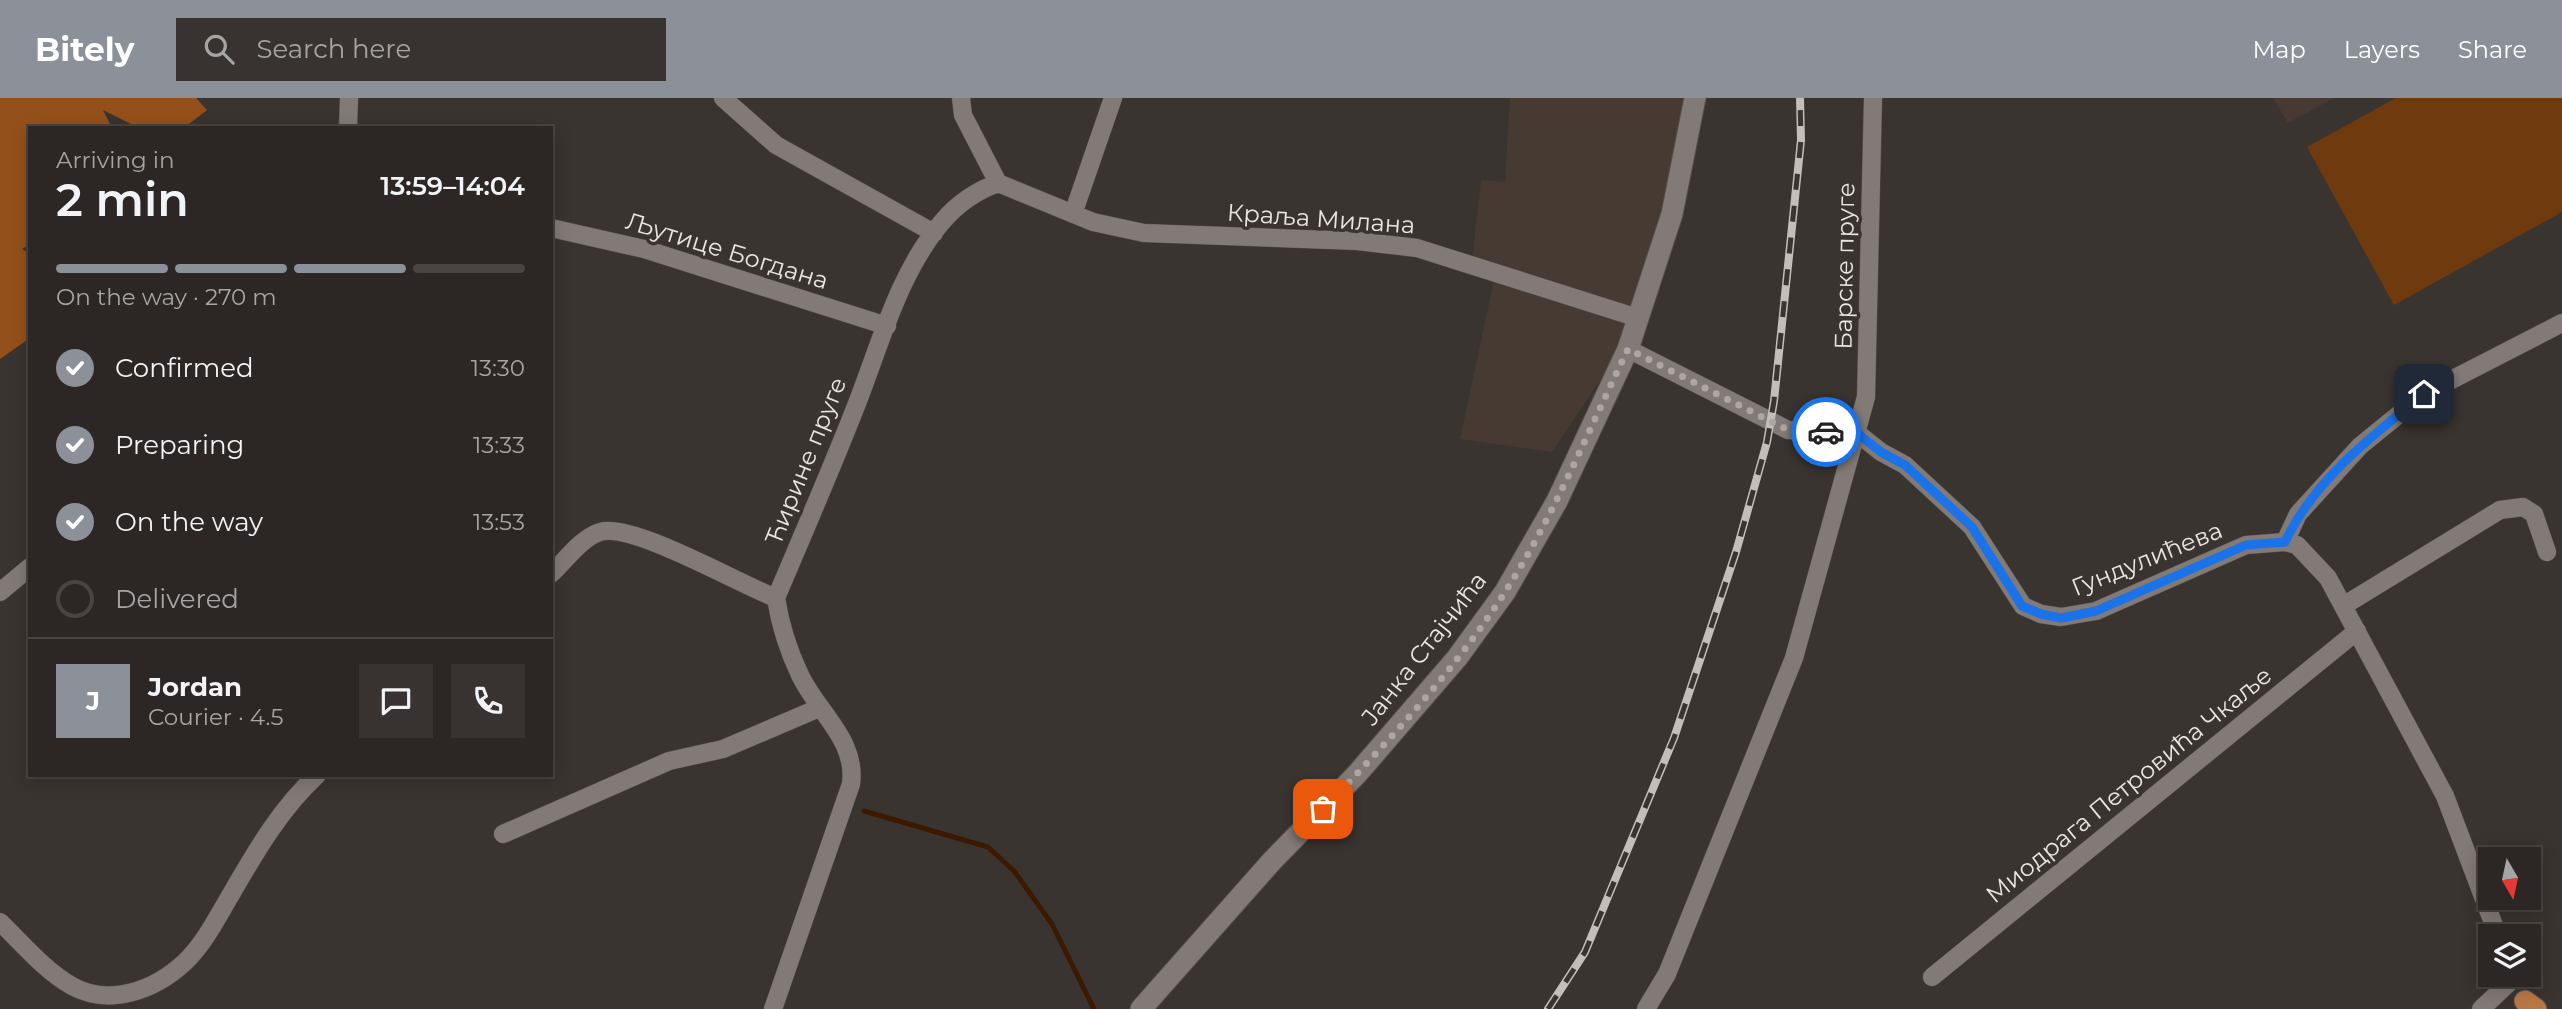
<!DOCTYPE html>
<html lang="en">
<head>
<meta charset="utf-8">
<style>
	body { margin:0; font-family:Montserrat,sans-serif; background:#383331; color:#f1f3f6; height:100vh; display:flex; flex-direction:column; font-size:26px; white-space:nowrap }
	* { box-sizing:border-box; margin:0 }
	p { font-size:23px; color:#a6a5a6 }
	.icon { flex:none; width:38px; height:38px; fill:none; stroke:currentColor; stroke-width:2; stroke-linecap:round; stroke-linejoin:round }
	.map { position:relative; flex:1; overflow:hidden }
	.details { position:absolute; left:28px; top:28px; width:525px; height:651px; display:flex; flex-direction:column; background:#2c2724; border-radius:0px; box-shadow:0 4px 18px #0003,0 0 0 2px #484441 }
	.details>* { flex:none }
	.needle { width:46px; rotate:171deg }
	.controls { position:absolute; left:2478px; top:749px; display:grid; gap:14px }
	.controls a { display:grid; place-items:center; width:63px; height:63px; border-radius:0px; background:#2c2724; box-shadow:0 4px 18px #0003,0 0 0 2px #484441; font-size:35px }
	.pin { position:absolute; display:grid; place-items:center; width:60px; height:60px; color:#fff; margin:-30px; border-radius:14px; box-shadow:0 4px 10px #0006 }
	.courier { position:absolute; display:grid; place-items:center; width:70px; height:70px; margin:-35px; border:5px solid #1a73e8; border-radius:50%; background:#fff; color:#222; box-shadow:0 2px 9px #0007 }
	.head em { font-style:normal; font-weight:600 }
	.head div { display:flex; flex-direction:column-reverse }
	.head { display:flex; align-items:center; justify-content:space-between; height:119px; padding:0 28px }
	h1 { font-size:46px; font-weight:600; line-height:52px }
	.bar { display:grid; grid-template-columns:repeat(4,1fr); gap:10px 7px; align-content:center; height:84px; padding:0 28px }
	.bar i { height:9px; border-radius:5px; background:#484441 }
	.bar .current { background:#8c9099 }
	.bar p { grid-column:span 4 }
	.line { display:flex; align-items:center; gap:18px; padding:0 28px; border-top:2px solid #484441 }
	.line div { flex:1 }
	.round { display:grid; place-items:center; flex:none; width:74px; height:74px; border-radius:0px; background:#383331 }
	ol { padding:0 28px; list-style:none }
	li { display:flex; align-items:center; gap:21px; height:77px }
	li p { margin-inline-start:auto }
	li .icon { padding:7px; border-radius:50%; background:#8c9099; color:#fff; stroke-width:4 }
	li:last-child { color:#a6a5a6 }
	li i { width:38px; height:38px; border:4px solid #484441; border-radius:50% }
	header { display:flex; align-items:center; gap:42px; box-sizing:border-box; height:98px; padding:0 35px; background:#8c9099; color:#fff }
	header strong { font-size:33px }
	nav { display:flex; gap:38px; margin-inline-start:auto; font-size:24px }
	.search { width:490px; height:63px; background:#383331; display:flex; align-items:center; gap:18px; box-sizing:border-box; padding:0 24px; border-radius:0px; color:#a6a5a6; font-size:26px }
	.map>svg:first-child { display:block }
	.built { fill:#463a32 }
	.green { fill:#6f3a0d }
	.forest { fill:#94501a }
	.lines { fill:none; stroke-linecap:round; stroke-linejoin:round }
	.stream { stroke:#3c1a00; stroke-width:5 }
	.minor-casing { stroke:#55504d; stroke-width:19 }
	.tertiary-casing { stroke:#55504d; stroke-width:23 }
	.primary-casing { stroke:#55504d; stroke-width:23 }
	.minor { stroke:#827a76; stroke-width:18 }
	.tertiary { stroke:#827a76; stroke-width:21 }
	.primary { stroke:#b97946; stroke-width:21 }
	.rail-casing { stroke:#c3bdbb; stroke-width:8 }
	.rail { stroke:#3a3430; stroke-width:5; stroke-dasharray:16; stroke-linecap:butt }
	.done { stroke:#aca7a4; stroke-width:7; stroke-dasharray:0 12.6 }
	.route { stroke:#1a73e8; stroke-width:9 }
	.labels { text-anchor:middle; stroke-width:7; stroke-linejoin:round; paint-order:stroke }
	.street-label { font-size:24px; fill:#eae5e3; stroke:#3a3430 }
</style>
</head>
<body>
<header>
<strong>Bitely</strong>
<div class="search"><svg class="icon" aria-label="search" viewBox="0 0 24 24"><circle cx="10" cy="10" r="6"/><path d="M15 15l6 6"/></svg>Search here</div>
<nav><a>Map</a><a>Layers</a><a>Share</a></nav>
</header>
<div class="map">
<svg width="2562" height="911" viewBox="0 0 2562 911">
	<rect width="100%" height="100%" fill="#3a3430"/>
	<path class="built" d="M1510,0h176l-20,109 -57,160 -57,85 -92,-13 34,-159 -23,-10 10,-90 24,2z
		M2273,0h61l-46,25z"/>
	<path class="green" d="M2396,0h166v114l-168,93 -87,-158z"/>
	<path class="forest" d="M0,0h196l11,12 -23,18h-45l-36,-18 9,18h-82v116l-8,5 8,5v84l-30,21z"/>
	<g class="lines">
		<path class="stream" d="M864,713l124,36 26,24 38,53 42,85"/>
		<defs>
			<path id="minor" d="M723,0l53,47 158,88
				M961,0l2,17 35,68
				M348,30l1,-30
				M998,85l95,39 51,11 213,8 60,7 221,70
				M1073,116l40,-116
				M551,130l93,21 243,77
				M1628,251l160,81 69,3 24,19 24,13 67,62 51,79 18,8 20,3 35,-6 150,-66 39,-3 12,3 31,33 117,218 53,140
				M2285,444l13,-28 62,-68 64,-52 138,-71
				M551,476c14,-13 30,-36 49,-42 32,-10 139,52 176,66
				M0,494l30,-25
				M2343,508l157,-96 23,-3 11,7 13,38
				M503,736l166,-73 54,-12 96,-41
				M0,824c23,22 44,48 72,64 38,21 83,4 113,-24 19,-18 32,-44 45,-66 25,-43 50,-87 87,-121
				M1932,879l425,-346
				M773,911l78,-225c6,-44 -33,-71 -51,-109 -11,-23 -20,-51 -24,-77 27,-64 55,-128 80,-192 24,-61 43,-134 86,-184 15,-18 34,-31 56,-39
				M1646,911l21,-35 127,-316 72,-261 7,-299
				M2481,911l33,-31"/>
			<path id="tertiary" d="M1141,911l131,-148 85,-87 100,-116 48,-66 52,-91 71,-152 44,-135 23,-116"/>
			<path id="primary" d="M2525,903l11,8"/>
		</defs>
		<use href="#minor" class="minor-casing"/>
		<use href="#tertiary" class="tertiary-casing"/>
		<use href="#primary" class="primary-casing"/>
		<use href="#minor" class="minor"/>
		<use href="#tertiary" class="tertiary"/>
		<use href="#primary" class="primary"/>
		<defs>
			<path id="rail" d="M1548,911l37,-57 89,-214 62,-186 31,-110 7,-41 27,-261 -1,-42"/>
		</defs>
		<use href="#rail" class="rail-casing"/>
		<use href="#rail" class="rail"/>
	</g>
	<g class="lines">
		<path class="done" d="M1323,711c65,-67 132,-139 182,-217 49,-76 83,-161 123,-243l160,81 38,2"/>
		<path class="route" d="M1826,334l31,1 24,19 24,13 67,62 50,79 19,8 20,4 35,-7 150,-66 39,-3c29,-62 87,-106 139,-148"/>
	</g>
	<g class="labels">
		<g class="street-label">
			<text transform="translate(1321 121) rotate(4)" y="8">Краља Милана</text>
			<text transform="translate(727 153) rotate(17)" y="8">Љутице Богдана</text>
			<text transform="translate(1845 168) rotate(-89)" y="8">Барске пруге</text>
			<text transform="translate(806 363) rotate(-68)" y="8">Ћирине пруге</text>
			<text transform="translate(2147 461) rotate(-22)" y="8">Гундулићева</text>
			<text transform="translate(1424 551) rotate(-52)" y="8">Јанка Стајчића</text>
			<text transform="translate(2129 687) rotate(-39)" y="8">Миодрага Петровића Чкаље</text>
		</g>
	</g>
</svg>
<div class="controls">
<a><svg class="needle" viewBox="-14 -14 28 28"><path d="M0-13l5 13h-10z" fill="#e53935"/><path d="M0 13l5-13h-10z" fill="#a6a5a6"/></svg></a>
<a><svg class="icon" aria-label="layers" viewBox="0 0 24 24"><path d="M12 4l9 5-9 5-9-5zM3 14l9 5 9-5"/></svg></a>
</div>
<div class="pin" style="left:1323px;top:711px;background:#ea580c"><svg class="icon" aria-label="bag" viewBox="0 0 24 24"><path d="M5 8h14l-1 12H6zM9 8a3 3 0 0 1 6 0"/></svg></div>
<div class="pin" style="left:2424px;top:296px;background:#1f2937"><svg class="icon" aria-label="home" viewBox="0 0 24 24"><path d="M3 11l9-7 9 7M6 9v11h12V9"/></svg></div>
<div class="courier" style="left:1826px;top:334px"><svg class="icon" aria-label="car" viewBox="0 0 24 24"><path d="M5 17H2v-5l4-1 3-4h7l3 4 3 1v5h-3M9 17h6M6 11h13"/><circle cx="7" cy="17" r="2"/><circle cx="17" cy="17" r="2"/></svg></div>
<section class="details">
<div class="head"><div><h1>2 min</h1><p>Arriving in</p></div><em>13:59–14:04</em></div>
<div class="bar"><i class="current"></i><i class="current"></i><i class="current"></i><i></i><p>On the way · 270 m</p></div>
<ol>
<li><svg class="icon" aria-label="check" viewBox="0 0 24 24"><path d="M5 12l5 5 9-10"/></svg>Confirmed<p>13:30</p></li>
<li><svg class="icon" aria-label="check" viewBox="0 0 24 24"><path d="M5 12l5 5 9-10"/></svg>Preparing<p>13:33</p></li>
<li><svg class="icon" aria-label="check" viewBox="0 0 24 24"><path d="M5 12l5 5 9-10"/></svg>On the way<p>13:53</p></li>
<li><i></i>Delivered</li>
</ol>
<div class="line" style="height:126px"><b class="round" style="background:#8c9099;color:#fff">J</b><div><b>Jordan</b><p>Courier · 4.5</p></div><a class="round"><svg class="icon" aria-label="chat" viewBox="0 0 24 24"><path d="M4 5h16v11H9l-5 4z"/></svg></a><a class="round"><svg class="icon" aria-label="phone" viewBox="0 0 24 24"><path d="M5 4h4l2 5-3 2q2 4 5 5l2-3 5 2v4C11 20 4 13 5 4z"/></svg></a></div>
</section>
</div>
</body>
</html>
